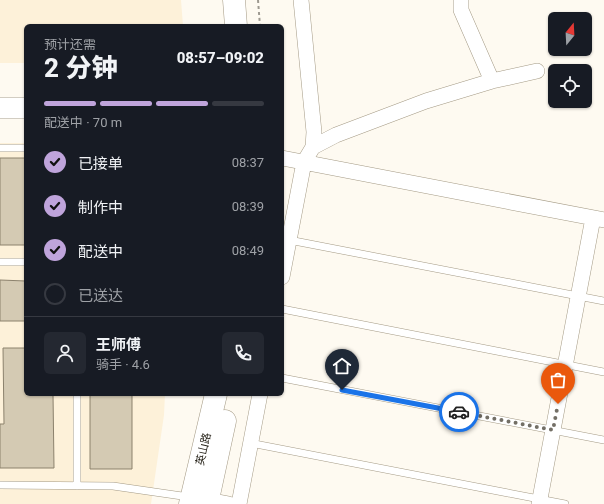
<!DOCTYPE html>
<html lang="zh">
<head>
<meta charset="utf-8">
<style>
	body { margin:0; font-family:Roboto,"Noto Sans SC",sans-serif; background:#242831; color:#f1f3f6; height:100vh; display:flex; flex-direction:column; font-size:15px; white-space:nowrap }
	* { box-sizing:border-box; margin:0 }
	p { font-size:13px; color:#9ea1a6 }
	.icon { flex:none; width:22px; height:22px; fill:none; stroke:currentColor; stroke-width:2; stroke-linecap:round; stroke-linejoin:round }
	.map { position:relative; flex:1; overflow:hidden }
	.sheet { position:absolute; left:24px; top:24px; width:260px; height:372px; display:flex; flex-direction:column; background:#171b24; border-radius:6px; box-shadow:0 1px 3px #0004 }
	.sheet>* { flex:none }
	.needle { width:26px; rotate:18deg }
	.buttons { position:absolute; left:548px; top:12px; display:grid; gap:8px }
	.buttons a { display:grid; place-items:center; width:44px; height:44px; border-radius:6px; background:#171b24; box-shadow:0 1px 3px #0004; font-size:20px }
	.pin { position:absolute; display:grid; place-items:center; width:34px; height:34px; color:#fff; margin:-41px -17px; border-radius:50% 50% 50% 0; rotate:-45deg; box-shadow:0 0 4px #0007 }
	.pin .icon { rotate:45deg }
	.courier { position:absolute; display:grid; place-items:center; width:40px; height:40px; margin:-20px; border:3px solid #1a73e8; border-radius:50%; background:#fff; color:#222; box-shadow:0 1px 5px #0007 }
	.overview em { font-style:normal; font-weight:800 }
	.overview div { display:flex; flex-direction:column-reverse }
	.overview { display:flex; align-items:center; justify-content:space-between; height:68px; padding:0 20px }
	h1 { font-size:26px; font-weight:800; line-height:30px }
	.bar { display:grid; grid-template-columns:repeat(4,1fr); gap:6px 4px; align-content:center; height:48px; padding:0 20px }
	.bar i { height:5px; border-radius:3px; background:#363941 }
	.bar .selected { background:#bfa4db }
	.bar p { grid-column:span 4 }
	.line { display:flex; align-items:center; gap:10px; padding:0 20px; border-top:1px solid #363941 }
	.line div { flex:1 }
	.round { display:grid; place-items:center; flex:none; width:42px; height:42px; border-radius:6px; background:#242831 }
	ol { padding:0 20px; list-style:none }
	li { display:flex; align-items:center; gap:12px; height:44px }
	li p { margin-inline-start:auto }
	li .icon { padding:4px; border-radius:50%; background:#bfa4db; color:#111; stroke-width:4 }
	li:last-child { color:#9ea1a6 }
	li i { width:22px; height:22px; border:2px solid #363941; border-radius:50% }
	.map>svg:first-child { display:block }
	.built { fill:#fdf1d9 }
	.building { fill:#d4cab3; stroke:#8c826d }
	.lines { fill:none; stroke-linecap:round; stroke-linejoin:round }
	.lane-casing { stroke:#a49a85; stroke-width:8 }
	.street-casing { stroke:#a49a85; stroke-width:16 }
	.secondary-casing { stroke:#a49a85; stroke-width:22 }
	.primary-casing { stroke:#a49a85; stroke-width:23 }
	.path { stroke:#9e9a91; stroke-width:2; stroke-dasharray:3 3; stroke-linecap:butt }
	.lane { stroke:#fff; stroke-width:7 }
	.street { stroke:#fff; stroke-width:15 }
	.secondary { stroke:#fff; stroke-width:21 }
	.primary { stroke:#fff; stroke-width:22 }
	.done { stroke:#736f66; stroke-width:4; stroke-dasharray:0 7.2 }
	.route { stroke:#1a73e8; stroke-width:5 }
	.labels { text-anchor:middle; stroke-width:3; stroke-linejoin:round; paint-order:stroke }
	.street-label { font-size:11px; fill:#28241b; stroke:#fff }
</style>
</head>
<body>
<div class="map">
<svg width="604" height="504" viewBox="0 0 604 504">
	<rect width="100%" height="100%" fill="#fefaf1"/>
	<path class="built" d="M0,0h181l2,26h-157v37h-26z
		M0,143h26v251h139l-1,21 -13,89h-151z"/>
	<path class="building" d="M0,158h26v87h-26z
		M0,280l26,1v40h-26z
		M3,348h23v46h27l1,74h-54v-44h4z
		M90,394h42v75h-42z"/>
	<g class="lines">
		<defs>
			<path id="lane" d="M0,148h26
				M289,240l315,61
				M0,262h26
				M282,309l322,63
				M282,378l322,62
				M77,394v92
				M250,443l315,61
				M0,485l113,1 76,11"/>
			<path id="street" d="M301,0l13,132 -1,15
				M461,0v10l31,71
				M282,158l322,62
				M282,277l22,-115 9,-15 23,-12 90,-34 66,-20 45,-10
				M208,500l21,4
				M239,504l21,-110
				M539,504l54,-286"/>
			<path id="secondary" d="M0,108h26"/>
			<path id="primary" d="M234,0l2,26
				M190,504l26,-110
				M207,504l18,-83"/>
		</defs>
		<use href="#lane" class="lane-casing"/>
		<use href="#street" class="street-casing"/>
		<use href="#secondary" class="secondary-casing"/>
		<use href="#primary" class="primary-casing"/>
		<path class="path" d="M258,0l2,26"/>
		<use href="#lane" class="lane"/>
		<use href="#street" class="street"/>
		<use href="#secondary" class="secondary"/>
		<use href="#primary" class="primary"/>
	</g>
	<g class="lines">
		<path class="done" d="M459,412l94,18 5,-26"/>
		<path class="route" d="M342,390l117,22"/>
	</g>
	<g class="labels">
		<g class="street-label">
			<text transform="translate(203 449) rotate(-77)" y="4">英山路</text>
		</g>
	</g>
</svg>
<div class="buttons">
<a><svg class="needle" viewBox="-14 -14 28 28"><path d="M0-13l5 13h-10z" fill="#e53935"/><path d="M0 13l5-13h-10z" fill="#9ea1a6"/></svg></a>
<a><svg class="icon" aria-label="locate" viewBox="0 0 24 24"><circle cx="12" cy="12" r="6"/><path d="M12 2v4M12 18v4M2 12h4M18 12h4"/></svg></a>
</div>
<div class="pin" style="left:558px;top:404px;background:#ea580c"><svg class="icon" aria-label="bag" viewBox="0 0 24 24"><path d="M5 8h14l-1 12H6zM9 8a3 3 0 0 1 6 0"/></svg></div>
<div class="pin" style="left:342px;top:390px;background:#1f2937"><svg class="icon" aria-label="home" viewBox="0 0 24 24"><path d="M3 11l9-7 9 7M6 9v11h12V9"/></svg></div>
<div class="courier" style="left:459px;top:412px"><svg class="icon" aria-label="car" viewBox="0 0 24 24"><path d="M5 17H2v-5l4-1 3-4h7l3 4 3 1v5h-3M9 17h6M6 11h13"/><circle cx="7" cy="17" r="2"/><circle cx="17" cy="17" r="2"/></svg></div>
<section class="sheet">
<div class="overview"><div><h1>2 分钟</h1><p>预计还需</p></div><em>08:57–09:02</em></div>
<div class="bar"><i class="selected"></i><i class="selected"></i><i class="selected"></i><i></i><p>配送中 · 70 m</p></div>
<ol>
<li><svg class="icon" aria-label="check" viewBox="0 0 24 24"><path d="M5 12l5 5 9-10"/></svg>已接单<p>08:37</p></li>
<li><svg class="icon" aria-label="check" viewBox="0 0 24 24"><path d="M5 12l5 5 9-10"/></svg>制作中<p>08:39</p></li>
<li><svg class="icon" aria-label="check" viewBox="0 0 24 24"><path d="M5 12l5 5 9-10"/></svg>配送中<p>08:49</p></li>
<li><i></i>已送达</li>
</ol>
<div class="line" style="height:72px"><a class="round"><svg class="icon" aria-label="person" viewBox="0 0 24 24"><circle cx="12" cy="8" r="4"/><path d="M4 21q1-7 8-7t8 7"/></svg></a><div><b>王师傅</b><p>骑手 · 4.6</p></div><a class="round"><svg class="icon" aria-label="phone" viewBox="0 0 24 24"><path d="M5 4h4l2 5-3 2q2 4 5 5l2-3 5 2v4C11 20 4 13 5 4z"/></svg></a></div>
</section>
</div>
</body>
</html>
